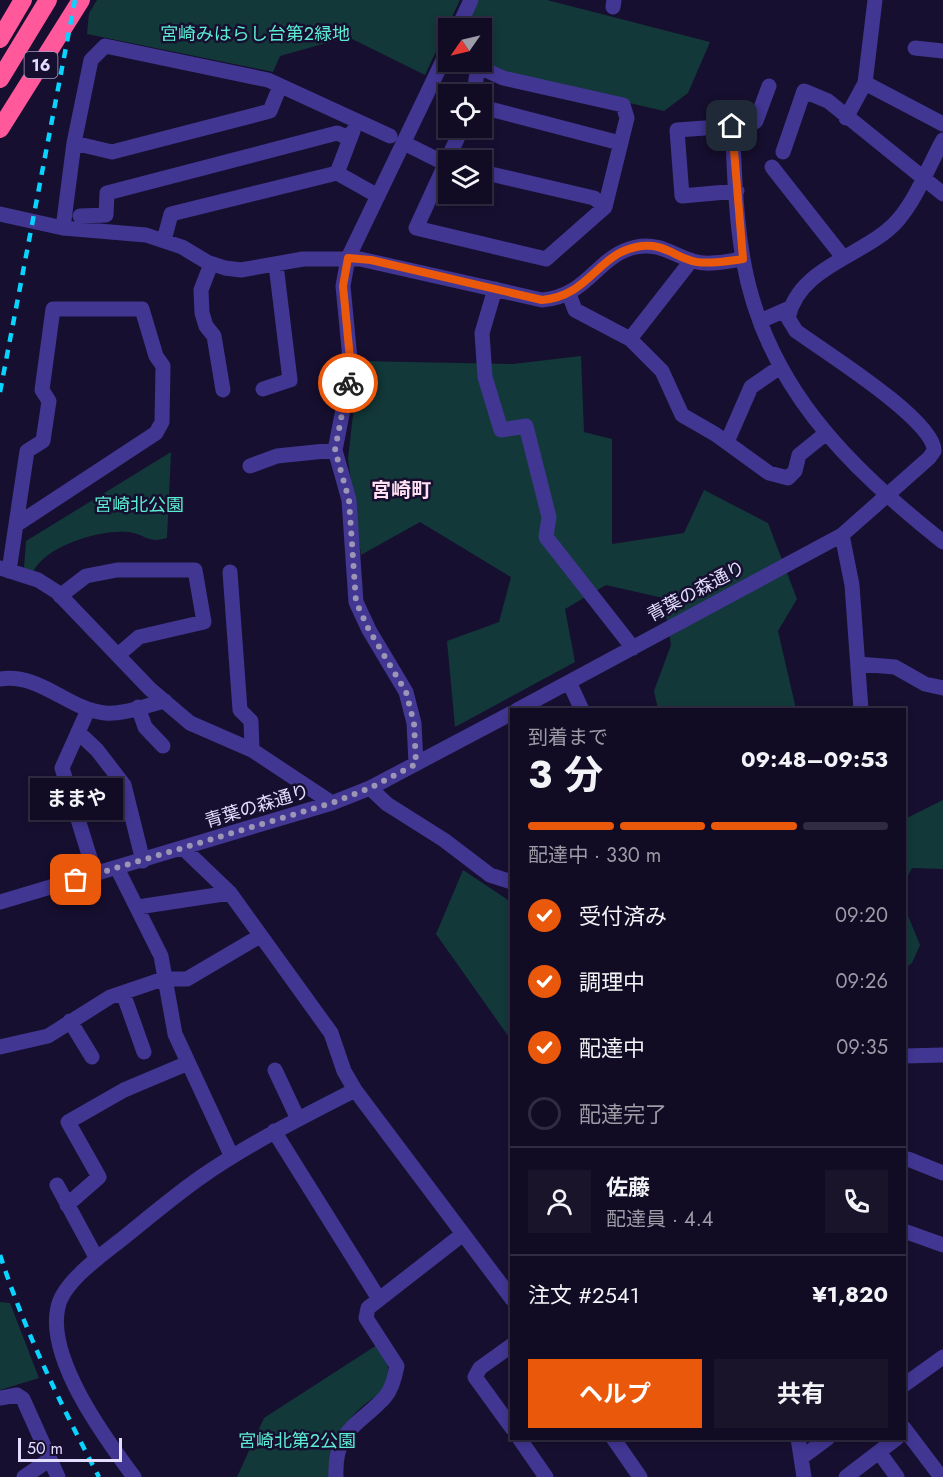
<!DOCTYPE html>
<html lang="ja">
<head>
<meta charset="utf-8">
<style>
	body { margin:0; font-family:Jost,"Noto Sans JP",sans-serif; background:#1a142b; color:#f1f3f6; height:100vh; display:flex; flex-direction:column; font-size:22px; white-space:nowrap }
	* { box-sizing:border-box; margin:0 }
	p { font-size:20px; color:#9c9ba6 }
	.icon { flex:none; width:33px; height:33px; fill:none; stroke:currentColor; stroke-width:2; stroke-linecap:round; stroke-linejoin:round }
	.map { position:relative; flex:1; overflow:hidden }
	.panel { position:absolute; left:510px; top:708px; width:396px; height:732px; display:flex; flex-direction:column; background:#110b23; border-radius:0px; box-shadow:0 3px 9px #0003,0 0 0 2px #302b41 }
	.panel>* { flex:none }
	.needle { width:39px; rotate:236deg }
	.buttons { position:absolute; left:438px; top:18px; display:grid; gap:12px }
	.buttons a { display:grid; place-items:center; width:54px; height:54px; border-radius:0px; background:#110b23; box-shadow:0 3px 9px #0003,0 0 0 2px #302b41; font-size:30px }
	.scale { position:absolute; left:18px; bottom:15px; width:104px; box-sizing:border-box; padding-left:6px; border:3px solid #e3ddff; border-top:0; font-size:16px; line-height:21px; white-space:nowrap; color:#e3ddff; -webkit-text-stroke:4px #170f2f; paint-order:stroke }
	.pin { position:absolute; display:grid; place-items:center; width:51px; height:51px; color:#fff; margin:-26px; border-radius:12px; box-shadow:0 3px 9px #0006 }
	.courier { position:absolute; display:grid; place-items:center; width:60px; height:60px; margin:-30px; border:4px solid #ea580c; border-radius:50%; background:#fff; color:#222; box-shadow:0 2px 8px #0007 }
	.bubble { position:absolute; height:42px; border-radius:0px; background:#110b23; box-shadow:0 3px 9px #0003,0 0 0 2px #302b41; font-size:20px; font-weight:700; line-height:42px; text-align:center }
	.headline em { font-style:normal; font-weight:700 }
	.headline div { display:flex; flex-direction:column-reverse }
	.headline { display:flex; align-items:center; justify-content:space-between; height:102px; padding:0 18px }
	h1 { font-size:39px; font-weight:700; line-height:45px }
	.bar { display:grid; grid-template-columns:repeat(4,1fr); gap:9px 6px; align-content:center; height:72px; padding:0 18px }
	.bar i { height:8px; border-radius:4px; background:#302b41 }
	.bar .active { background:#ea580c }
	.bar p { grid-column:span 4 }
	.line { display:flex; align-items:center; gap:15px; padding:0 18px; border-top:2px solid #302b41 }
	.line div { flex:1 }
	.round { display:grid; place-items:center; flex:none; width:63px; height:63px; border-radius:0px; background:#1a142b }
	ol { padding:0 18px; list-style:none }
	li { display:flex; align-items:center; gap:18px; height:66px }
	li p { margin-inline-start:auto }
	li .icon { padding:6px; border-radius:50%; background:#ea580c; color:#fff; stroke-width:4 }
	li:last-child { color:#9c9ba6 }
	li i { width:33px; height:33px; border:3px solid #302b41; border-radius:50% }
	.cta { display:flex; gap:12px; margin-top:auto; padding:12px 18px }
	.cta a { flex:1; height:69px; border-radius:0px; background:#ea580c; color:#fff; font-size:24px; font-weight:700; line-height:69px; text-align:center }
	.cta a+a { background:#1a142b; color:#f1f3f6 }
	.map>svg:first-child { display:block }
	.green { fill:#123839 }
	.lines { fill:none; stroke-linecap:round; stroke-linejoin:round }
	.minor { stroke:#413692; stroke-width:15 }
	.highway { stroke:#ff589b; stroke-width:18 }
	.rail { stroke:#09d3ff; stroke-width:4.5; stroke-dasharray:9 8; stroke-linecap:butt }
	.done { stroke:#9c95b6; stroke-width:6; stroke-dasharray:0 10.8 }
	.route { stroke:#ea580c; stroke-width:8 }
	.labels { text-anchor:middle; stroke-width:5; stroke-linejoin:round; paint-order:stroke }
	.shield { fill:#170f2f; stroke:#a69fc1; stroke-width:1.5 }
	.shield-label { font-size:16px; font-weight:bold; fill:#e3ddff }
	.park-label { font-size:18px; fill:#5cecd3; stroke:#170f2f }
	.street-label { font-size:18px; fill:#e3ddff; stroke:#170f2f }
	.neighbourhood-label { font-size:20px; font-weight:bold; fill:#ffdff1; stroke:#170f2f }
</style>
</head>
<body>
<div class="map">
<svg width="943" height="1477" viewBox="0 0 943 1477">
	<rect width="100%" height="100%" fill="#170f2f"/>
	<path class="green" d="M97,0h363l-35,75 -77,-38 -68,19 -7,16 -186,-38 2,-21z
		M478,0h69l163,42 -22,51 -24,18 -155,-36 -28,-13 1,-34h-16z
		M581,356l3,76 28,7v105l72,-11 20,-43 64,33 29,76 -19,32 18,78h-138l-4,-18 17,-46 -8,-47 -57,-13 -41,24 10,53 -120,65 -8,-86 52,-19 12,-45 -91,-55 -59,33 -13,-96 11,-98 154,3z
		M171,452l-4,86c-21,6 -20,-4 -40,-6 -27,-3 -82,14 -94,40l-9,-4 2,-27z
		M943,800v69l-31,-1 -7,13v-65l4,1z
		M463,870l48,32v138l-75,-106z
		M904,906l16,39 -8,18 -7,5z
		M0,1302l10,1 29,75 -39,12z
		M377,1345c32,47 -8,46 -30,78 -10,13 -13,38 -17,54h-93l27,-59z"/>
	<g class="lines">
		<path class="minor" d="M875,0l-10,83 78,41
			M613,7l1,-7
			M458,28l13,-28
			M915,48l28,3
			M474,94l4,-29
			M482,107l138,36
			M732,114c2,48 3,98 11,145 22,127 104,206 200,283
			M846,118l19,-35
			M733,126l-56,4 5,66 55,-5
			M462,128l-46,100 130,31 59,-52 22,-89 -4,-13 -120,-27 -35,-16
			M733,135l23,-14 13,-35
			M390,136l-122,-56 -163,-34 -14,14 -17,83 -11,85 83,7 36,12 25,15 18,6 16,2 62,-11h57l182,41c47,-4 55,-45 94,-53 23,-5 37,8 57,14 15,5 34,0 50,-2
			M74,143l38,9 158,-41 10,-25
			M406,144l42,21
			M783,152l21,-61 24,10 115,93
			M772,167l70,89
			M482,172l112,26 11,9
			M337,173l16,-42
			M0,214l63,14
			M80,216l26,-1 1,-22 230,-60 12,5
			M164,240l7,-26 166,-41 41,23
			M211,264l-10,26 1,23 4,13 8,10 9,54
			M495,289l-13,44 3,44 16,53 25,-4 23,91 -3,20 87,111
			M569,294l6,16 55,29 32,32 20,44 33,19 54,39 19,5 7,-7 4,-16 26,-21
			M760,321l30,-13
			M630,339l61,-78
			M263,389l27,-9 -14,-115
			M727,442l24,-55 29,-20
			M250,466l27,-10 58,-6
			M842,535l10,50 9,125
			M0,568l38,12 19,12 93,97 40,34 62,27 80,53
			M9,571l18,-120 16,-10 6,-40 -7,-11 11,-81h89l14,47 7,10 -1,56 -6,11 -140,92
			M230,572l10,138 11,11 1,29
			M60,596l26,-20 31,-6h78l9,52 -65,15 -21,18
			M858,664l37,3 30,17 18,4
			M0,679c41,-6 67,30 105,34 18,2 42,-8 60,-12
			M569,682l13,28
			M138,707l7,20 18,19
			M88,710l-26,58 33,106
			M517,710l325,-175 87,-77 5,-7c2,-30 -112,-101 -138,-120l-8,-13c11,-53 79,-62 110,-98 19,-22 31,-55 45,-80
			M78,732l19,18 27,35 19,76
			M416,763l-2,-40 -8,-31 -37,-62 -13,-28 -7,-102 -14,-50 16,-81 -8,-83 5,-28 100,-208
			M370,788l17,16 57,36 46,35 22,7
			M184,849l46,44 101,140 13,38 11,19 157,209
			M117,868l44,88 14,78 57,123
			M0,902l332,-99 38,-15 142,-75
			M138,907l92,-14
			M123,993l21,59
			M70,1021l22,36
			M0,1047l48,-11 62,-39 53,-18h24l73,-43
			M904,1056l39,-1
			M275,1070l23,49
			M274,1131l105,168
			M908,1159l35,14
			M57,1185l40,74
			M67,1205l32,-28 -31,-55 56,-32 64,-27
			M904,1231l39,14
			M512,1345l-32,23 -5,9 37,51
			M904,1385l39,-28
			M0,1398l17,-3 6,4 35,78
			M904,1428l37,49
			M519,1438l27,39
			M613,1438l27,39
			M798,1438l6,39
			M879,1452l18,25
			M801,1458l27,-20
			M24,1477l25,-17
			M134,1477c-29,-39 -88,-119 -76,-170 5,-25 45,-53 64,-68 26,-21 52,-43 79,-62 49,-34 101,-60 154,-87
			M336,1477c-2,-49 23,-51 49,-80 7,-8 10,-20 12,-31l-31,-48 2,-10 95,-74
			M846,1477l51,-39"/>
		<path class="highway" d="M0,39l23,-39
			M0,79l48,-79
			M0,129l81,-129"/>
		<path class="rail" d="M0,392l75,-392
			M0,1255c25,77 61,150 99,222"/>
	</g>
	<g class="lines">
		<path class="done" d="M76,880l256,-77 38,-15 46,-24 -2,-41 -8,-31 -37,-62 -13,-28 -7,-102 -14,-50 13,-67"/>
		<path class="route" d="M348,383l3,-14 -8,-83 5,-28 23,2 171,40c47,-4 55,-45 94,-53 28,-6 38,11 61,15 15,2 31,-1 46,-3l-11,-133"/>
	</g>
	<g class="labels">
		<rect class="shield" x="24.5" y="52" width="33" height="26" rx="4.5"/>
		<g class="shield-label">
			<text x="41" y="71">16</text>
		</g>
		<g class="park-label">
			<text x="255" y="40">宮崎みはらし台第2緑地</text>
			<text x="139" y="511">宮崎北公園</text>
			<text x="297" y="1447">宮崎北第2公園</text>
		</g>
		<g class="street-label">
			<text transform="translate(696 591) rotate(-28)" y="6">青葉の森通り</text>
			<text transform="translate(257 806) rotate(-17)" y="6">青葉の森通り</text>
		</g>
		<g class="neighbourhood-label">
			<text x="401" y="497">宮崎町</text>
		</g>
	</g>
</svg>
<div class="buttons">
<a><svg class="needle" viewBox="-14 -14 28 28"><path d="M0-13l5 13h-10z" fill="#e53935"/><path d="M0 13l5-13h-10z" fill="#9c9ba6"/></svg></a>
<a><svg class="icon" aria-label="locate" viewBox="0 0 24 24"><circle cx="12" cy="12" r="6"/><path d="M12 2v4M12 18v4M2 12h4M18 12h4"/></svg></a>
<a><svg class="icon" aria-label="layers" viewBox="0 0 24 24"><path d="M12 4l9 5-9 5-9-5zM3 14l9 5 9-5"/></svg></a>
</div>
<div class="scale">50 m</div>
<div class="pin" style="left:76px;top:880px;background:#ea580c"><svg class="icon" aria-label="bag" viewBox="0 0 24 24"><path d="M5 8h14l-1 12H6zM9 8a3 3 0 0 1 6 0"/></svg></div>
<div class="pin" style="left:732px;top:126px;background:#1f2937"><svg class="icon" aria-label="home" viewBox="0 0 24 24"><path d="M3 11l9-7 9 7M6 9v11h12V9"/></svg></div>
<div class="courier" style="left:348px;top:383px"><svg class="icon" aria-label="bike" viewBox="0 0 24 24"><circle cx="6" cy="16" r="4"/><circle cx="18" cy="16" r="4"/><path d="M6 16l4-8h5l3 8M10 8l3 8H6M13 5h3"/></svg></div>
<div class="bubble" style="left:30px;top:778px;width:93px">ままや</div>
<section class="panel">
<div class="headline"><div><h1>3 分</h1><p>到着まで</p></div><em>09:48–09:53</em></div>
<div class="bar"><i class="active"></i><i class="active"></i><i class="active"></i><i></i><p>配達中 · 330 m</p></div>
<ol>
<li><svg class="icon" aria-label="check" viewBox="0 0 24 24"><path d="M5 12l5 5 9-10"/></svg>受付済み<p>09:20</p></li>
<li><svg class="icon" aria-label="check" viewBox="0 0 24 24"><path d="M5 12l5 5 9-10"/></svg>調理中<p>09:26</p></li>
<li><svg class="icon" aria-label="check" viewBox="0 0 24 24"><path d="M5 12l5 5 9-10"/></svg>配達中<p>09:35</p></li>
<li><i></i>配達完了</li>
</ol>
<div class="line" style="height:108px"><a class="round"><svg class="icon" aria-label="person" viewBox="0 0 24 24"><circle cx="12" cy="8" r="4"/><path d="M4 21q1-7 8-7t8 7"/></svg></a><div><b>佐藤</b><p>配達員 · 4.4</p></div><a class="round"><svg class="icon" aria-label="phone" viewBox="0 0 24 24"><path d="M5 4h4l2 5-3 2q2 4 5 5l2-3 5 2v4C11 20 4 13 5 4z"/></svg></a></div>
<div class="line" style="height:78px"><div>注文 #2541</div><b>¥1,820</b></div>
<div class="cta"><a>ヘルプ</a><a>共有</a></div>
</section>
</div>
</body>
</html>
